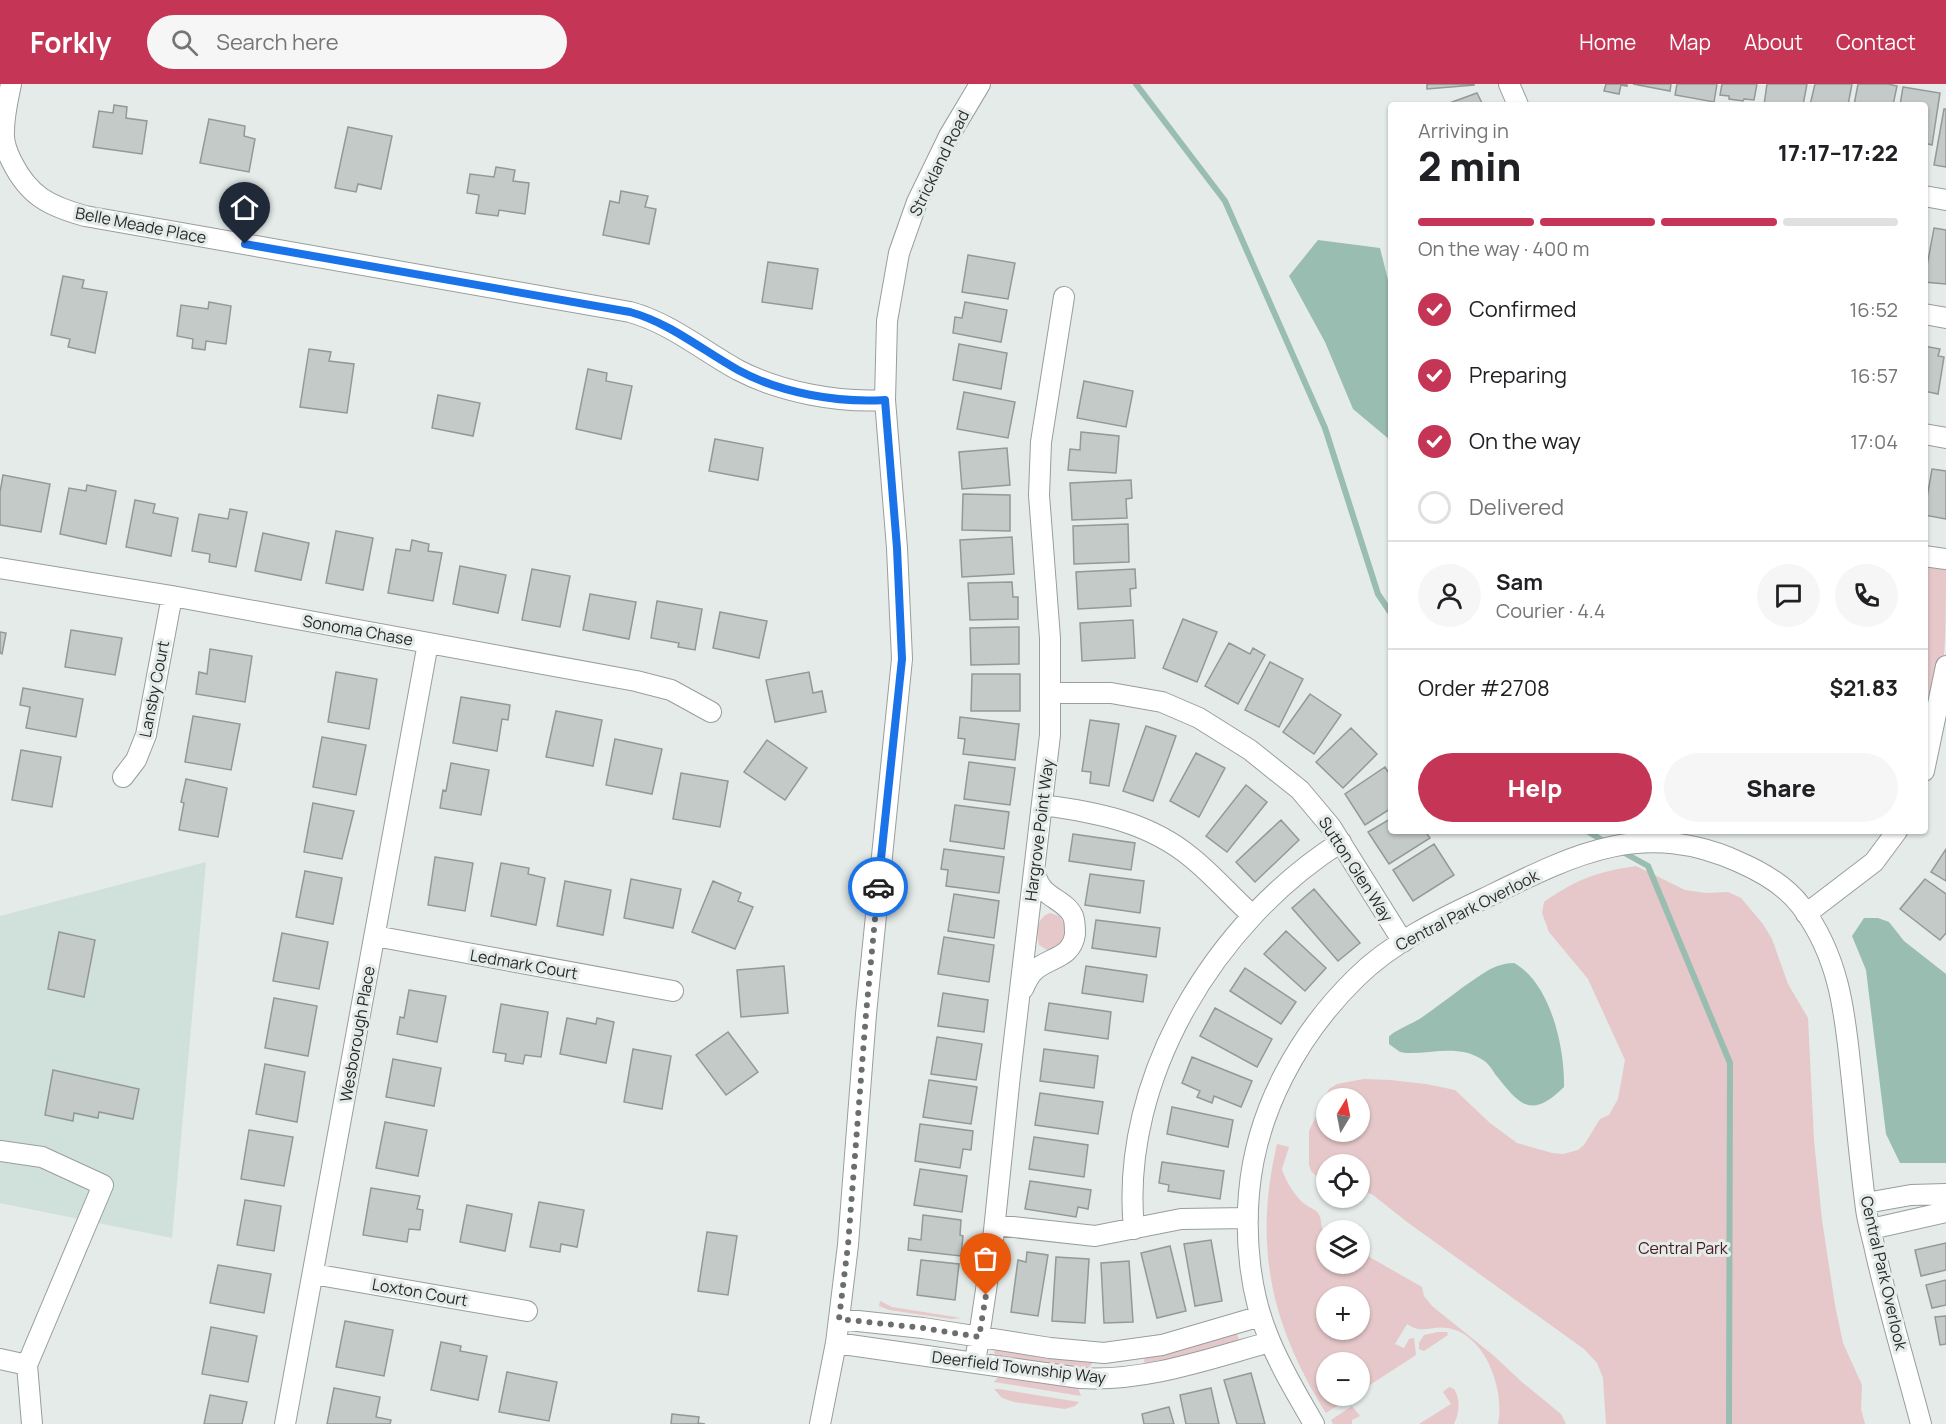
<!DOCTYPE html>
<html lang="en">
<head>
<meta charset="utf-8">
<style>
	body { margin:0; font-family:Manrope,sans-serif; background:#f6f6f6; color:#202124; height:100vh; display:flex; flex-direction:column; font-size:22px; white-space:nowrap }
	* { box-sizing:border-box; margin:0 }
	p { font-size:20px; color:#757577 }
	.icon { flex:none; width:33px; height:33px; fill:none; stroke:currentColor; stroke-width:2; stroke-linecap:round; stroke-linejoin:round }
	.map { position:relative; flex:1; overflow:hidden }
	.side { position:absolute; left:1388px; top:18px; width:540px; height:732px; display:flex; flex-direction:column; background:#fff; border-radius:6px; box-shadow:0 2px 4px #0004 }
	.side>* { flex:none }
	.needle { width:39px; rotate:10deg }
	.fabs { position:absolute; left:1316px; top:1004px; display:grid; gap:12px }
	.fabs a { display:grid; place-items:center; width:54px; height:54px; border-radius:50%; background:#fff; box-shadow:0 2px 4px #0004; font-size:30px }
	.pin { position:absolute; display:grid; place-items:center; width:51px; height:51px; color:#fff; margin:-62px -26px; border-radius:50% 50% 50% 0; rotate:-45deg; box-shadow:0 0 6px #0007 }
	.pin .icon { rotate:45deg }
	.courier { position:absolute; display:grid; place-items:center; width:60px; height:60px; margin:-30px; border:4px solid #1a73e8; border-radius:50%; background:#fff; color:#222; box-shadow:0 2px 8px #0007 }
	.headline em { font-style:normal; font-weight:800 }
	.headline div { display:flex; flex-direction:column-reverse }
	.headline { display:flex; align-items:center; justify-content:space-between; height:102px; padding:0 30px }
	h1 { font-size:39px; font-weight:800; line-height:45px }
	.bar { display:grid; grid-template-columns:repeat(4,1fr); gap:9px 6px; align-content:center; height:72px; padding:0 30px }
	.bar i { height:8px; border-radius:4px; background:#e0e0e0 }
	.bar .active { background:#c53555 }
	.bar p { grid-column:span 4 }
	.line { display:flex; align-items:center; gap:15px; padding:0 30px; border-top:2px solid #e0e0e0 }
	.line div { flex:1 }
	.round { display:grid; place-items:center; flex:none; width:63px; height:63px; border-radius:32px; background:#f6f6f6 }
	ol { padding:0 30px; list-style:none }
	li { display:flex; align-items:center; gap:18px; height:66px }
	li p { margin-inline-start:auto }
	li .icon { padding:6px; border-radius:50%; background:#c53555; color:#fff; stroke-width:4 }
	li:last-child { color:#757577 }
	li i { width:33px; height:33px; border:3px solid #e0e0e0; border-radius:50% }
	.cta { display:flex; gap:12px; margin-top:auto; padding:12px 30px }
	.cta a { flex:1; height:69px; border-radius:36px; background:#c53555; color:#fff; font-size:24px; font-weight:800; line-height:69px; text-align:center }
	.cta a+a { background:#f6f6f6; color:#202124 }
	header { display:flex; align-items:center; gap:36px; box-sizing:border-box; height:84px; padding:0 30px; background:#c53555; color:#fff }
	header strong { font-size:28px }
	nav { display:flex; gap:33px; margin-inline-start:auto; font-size:21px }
	.search { width:420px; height:54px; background:#f6f6f6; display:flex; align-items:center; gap:15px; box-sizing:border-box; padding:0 21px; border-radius:33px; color:#757577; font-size:22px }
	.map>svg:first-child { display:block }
	.built { fill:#d0e0da }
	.green { fill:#e6c8ca; fill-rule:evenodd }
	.water { fill:#99bdb0 }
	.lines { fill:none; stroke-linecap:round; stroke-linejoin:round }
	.stream { stroke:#99bdb0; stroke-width:6 }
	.building { fill:#c4cac8; stroke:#929996; stroke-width:1.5 }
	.minor-casing { stroke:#989e9c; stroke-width:22 }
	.minor { stroke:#fff; stroke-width:20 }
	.done { stroke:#6a6e6c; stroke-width:6; stroke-dasharray:0 10.8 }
	.route { stroke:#1a73e8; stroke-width:8 }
	.labels { text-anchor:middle; stroke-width:6; stroke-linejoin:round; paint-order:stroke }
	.street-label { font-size:16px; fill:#282b2a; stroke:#e4ebe8 }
	.park-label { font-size:16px; fill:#491921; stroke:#e4ebe8 }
</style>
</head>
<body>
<header>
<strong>Forkly</strong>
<div class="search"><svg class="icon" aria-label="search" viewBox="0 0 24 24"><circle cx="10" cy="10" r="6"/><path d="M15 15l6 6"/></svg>Search here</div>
<nav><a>Home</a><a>Map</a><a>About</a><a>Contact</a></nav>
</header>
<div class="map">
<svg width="1946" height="1340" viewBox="0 0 1946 1340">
	<rect width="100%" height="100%" fill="#e4ebe8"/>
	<path class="built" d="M206,778l-34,376 -172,-35v-287z"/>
	<path class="green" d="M1924,479l22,5c0,26 0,92 -5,113 -3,7 -10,14 -16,17z
		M1636,782l49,24 21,3 22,-1 13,6 22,26 9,15 16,45 20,34 6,122 8,80 13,85 8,38 19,42 -1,24 4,15h-259l-3,-46 -6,-15 -13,-14 -177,-127 -34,-27 -14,-7v-24h-33v17l-7,-2 -8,-8 -2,-6v-34l20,-42 8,-5 27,-5 26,1 36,4 29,6 35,33 27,20 35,10 11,1 15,-4 6,-5 16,-26 9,-4 9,-16 7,-39 -37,-81 -39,-47 -7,-19 2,-11c33,-23 52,-30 92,-36zM1326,1014h33v33h-33z
		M1050,829l9,3 7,10 -3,18 -13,8 -11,-7c-3,-12 -3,-27 11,-32z
		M1277,1060l12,3 -7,22c3,11 14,29 24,36 4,3 9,4 12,8 5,7 2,16 7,23l1,-2v29h33v-12l63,36 2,9 8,10 61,49 30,28 38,31 5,10h-68c7,-34 -12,-89 -50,-96 -17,-3 -25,7 -41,-4l-12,20 9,4 5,-9 5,-1 2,17 -57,37v-30h-33v33h28l-28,18c-55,-88 -73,-167 -49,-269zM1326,1212h33v33h-33z
		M880,1217l12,6 69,11 -10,1 -62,-9 -10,-4z
		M1236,1248l3,8 -50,15 -42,9 -3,-2 1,-6z
		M1438,1248h9l1,3 -24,16 -5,-2v-6l5,-8z
		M999,1264l92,13 1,3 -4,4h-13l-76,-11 -5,-4 1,-4z
		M1000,1291l75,10 3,3 3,8 -87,-14z
		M1449,1303l5,2c7,10 5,25 0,35h-35l32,-20 -8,-12z
		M994,1305h5l80,13 -4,4 -10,3 -51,-7 -12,-4z
		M1352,1322l8,10 -8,4v4h-19l-2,-4z"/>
	<path class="water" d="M1318,156l62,8 10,40v152l-37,-31 -28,-67 -36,-66z
		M1864,834h14l11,4 15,19 42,33v189h-46l-14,-29 -20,-164 -14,-34z
		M1514,879c37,20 51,86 50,124 -34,33 -44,18 -69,-13 -3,-5 -7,-11 -12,-14 -25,-16 -50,-6 -77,-7l-6,-1 -11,-8v-7c4,-6 23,-13 32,-19 22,-15 43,-33 66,-47 8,-5 18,-8 27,-8z"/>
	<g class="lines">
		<path class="stream" d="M1136,0l89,117 100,227 53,166 12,18
			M1587,747l20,12
			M1621,767l27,15 82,197 -1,361"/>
	</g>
	<path class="building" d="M1427,0h47v1l-47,4z
		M1606,0h21v2l-6,-1 -2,9 -15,-3z
		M1633,0h38l-1,7z
		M1677,0h40l-3,18 -39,-7z
		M1722,0h35l-3,16 -10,-1 -1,2 -14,-2v-3l-9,-1z
		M1767,0h40l-4,21h-39z
		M1815,0h37l-4,21h-38z
		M1858,0h30l9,2 -4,19h-39z
		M1903,3l37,6 -8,52 -8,-2v-38h-24z
		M1477,9l6,12h-39z
		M114,21l13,2 -1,11 21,3 -5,33 -49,-7 6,-36 14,2z
		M1944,25h2v58l-12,-2z
		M209,35l36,7 -1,10 11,3 -6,33 -49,-9z
		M348,43l44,9 -11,53 -23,-5 -2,8 -21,-4z
		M496,83l19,3 -2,11 16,2 -4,31 -26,-4 -1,6 -22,-3 3,-18 -12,-2 3,-19 24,3z
		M621,107l27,5 -3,11 11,2 -7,35 -46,-9 7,-34 9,2z
		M1934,144l12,2v54l-22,-2z
		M968,171l47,8 -7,36 -46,-7z
		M768,178l50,7 -6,40 -50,-7z
		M63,192l21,4 -2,8 25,4 -12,61 -27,-6 2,-8 -19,-4z
		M209,218l22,4 -5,38 -20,-3 -1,9 -13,-2 1,-9 -16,-3 4,-31 27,4z
		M965,218l42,8 -6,32 -48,-9 2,-16 7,1z
		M959,260l48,9 -6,36 -48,-9z
		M1924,262l16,3 -2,7 6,1 -6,37 -14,-3z
		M309,265l22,3 -2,9 25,3 -7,49 -47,-6z
		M588,285l19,4 -1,8 26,5 -11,53 -45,-10z
		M1084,297l49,10 -7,36 -49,-9z
		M964,308l51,10 -7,36 -51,-9z
		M438,311l42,8 -7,33 -41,-8z
		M1081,348l38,4 -3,37 -48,-3 2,-21 10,1z
		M715,355l48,9 -5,32 -49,-9z
		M1007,364l3,37 -48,4 -3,-37z
		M1932,385l14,2v48l-22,-4z
		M3,391l47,9 -9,48 -41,-7v-33z
		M1131,396l1,18 -6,1 1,19 -55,2 -2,-37z
		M87,401l29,6 -10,53 -46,-10 9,-46 17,3z
		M963,410l47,1v36l-48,-1z
		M135,416l20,4 -2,9 25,5 -7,38 -45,-9z
		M230,425l17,3 -11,55 -27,-5 1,-8 -18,-3 7,-37 29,5z
		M1128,440l1,38 -55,2 -1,-38z
		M336,447l37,7 -10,52 -37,-7z
		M263,449l46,10 -8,37 -46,-9z
		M1012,453l2,37 -52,3 -2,-37z
		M412,456l17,4 -1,7 14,2 -9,48 -45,-8 8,-44 14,2z
		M460,482l46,9 -8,38 -45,-9z
		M532,485l38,7 -10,51 -38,-7z
		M1135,485l1,19 -6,1 1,17 -53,3 -2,-37z
		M1012,498l1,15h5v22l-48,1 -2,-37z
		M590,510l46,8 -7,37 -46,-9z
		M657,517l45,8 -7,41 -17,-3 1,-4 -28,-5z
		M720,528l47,9 -8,37 -46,-10z
		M1183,535l34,13 -20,50 -34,-14z
		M1133,536l2,38 -53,3 -2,-38z
		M1019,543v37l-48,1 -1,-37z
		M71,546l51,8 -7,37 -50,-8z
		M0,548l6,1 -4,21 -2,-1z
		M1229,559l21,11 3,-6 12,7 -27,49 -33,-18z
		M210,565l42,7 -7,46 -49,-8 3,-22 8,2z
		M1270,578l33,17 -24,48 -34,-17z
		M336,588l41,7 -8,50 -41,-7z
		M809,588l4,21 9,-2 4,21 -51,10 -9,-42z
		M972,590h48v37h-49z
		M23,604l60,11 -7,38 -50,-9 4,-21 -10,-2z
		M1310,610l31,21 -27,39 -31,-22z
		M461,613l49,8 -2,15 -6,-1 -5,32 -44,-8z
		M556,627l46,9 -9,46 -47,-9z
		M193,632l47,8 -9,46 -46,-8z
		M960,633l59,7 -4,36 -52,-6 2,-15 -7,-1z
		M1090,636l29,4 -10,62 -19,-3 1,-11 -9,-1z
		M1146,642l30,10 -23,65 -30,-10z
		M1351,644l26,26 -34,34 -27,-26z
		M322,653l44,8 -10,50 -43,-8z
		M615,655l47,10 -10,45 -46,-9z
		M767,656l40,28 -22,32 -41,-28z
		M21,666l40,7 -9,50 -40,-7z
		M1196,669l29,15 -26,49 -29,-16z
		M969,678l46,6 -5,37 -46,-6z
		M451,679l38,7 -8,45 -41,-7 3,-18 3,1z
		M1385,683l5,8v34l-25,16 -20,-31z
		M681,689l47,8 -8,46 -47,-8z
		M186,695l41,9 -9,49 -39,-7 5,-27 -3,-1z
		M1246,701l21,17 -40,50 -21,-16z
		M313,719l41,8 -12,48 -38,-7z
		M955,721l54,7 -5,37 -54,-8z
		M1390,735v12h35l5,7 -41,26 -21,-32z
		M1281,736l18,20 -44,42 -19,-20z
		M1073,750l62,9 -4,27 -62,-9z
		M1434,760l20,31 -41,26 -20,-31z
		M944,765l60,8 -5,36 -53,-7 2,-16 -7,-1z
		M1946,765v32l-15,-9z
		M435,773l38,6 -8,48 -37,-6z
		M501,779l28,5 -1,6 17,4 -9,47 -45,-9z
		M305,787l37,7 -9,46 -37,-7z
		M1090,790l54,7 -4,32 -55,-8z
		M631,795l50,10 -8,39 -49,-10z
		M1925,795l21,15v39l-6,7 -40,-31z
		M565,797l46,9 -8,45 -46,-9z
		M713,797l28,12 -3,8 15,6 -18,42 -43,-17z
		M1314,805l46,54 -22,18 -46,-53z
		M954,810l45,7 -5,37 -46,-7z
		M1096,836l64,8 -4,29 -64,-9z
		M1286,847l40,37 -21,23 -41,-37z
		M59,848l36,8 -11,57 -36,-8z
		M282,849l46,9 -9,47 -46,-8z
		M944,853l50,8 -5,37 -51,-8z
		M784,882l4,47 -47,4 -4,-47z
		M1086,882l61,9 -4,27 -61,-9z
		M1245,884l51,34 -15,22 -51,-33z
		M409,906l37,6 -9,46 -40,-8 3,-17 4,1z
		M943,909l45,7 -4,32 -46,-6z
		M274,914l43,8 -9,50 -43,-8z
		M1049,919l62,9 -3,27 -63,-9z
		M501,920l47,8 -7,45 -16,-2 -2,9 -18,-3 1,-7 -13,-2z
		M1215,924l57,31 -15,28 -57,-31z
		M567,934l29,6 1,-6 17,4 -8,41 -46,-9z
		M728,948l30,40 -32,23 -30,-40z
		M937,953l45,7 -6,36 -45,-6z
		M633,965l38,7 -9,53 -38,-7z
		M1044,965l54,7 -4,32 -54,-7z
		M1192,973l60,24 -11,26 -27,-11 -2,7 -15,-6 3,-6 -18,-8z
		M393,975l48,9 -7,38 -48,-9z
		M265,980l40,8 -8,50 -41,-8z
		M53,986l86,19 -6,30 -34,-7 -1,6 -24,-5 -1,8 -28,-6z
		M929,996l48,7 -6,37 -48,-7z
		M1040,1009l63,9 -5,32 -63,-9z
		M1172,1023l61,13 -5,27 -61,-13z
		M385,1038l42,8 -9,46 -42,-8z
		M920,1040l53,7 -2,19 -8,-1 -3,19 -45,-7z
		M249,1046l44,7 -9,49 -43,-7z
		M1034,1053l54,8 -4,32 -55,-8z
		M1162,1078l62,9 -4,28 -52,-8 1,-6 -10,-2z
		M920,1085l47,7 -5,36 -48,-7z
		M1030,1097l61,9 -3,19 -10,-2 -2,10 -51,-8z
		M371,1104l49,8 -3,13 6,1 -3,20 -11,-1 -2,13 -44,-7z
		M245,1116l36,6 -7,45 -37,-6z
		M539,1118l45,8 -7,37 -16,-3 -1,8 -30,-5z
		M467,1121l45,9 -7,37 -45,-9z
		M923,1131l38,5 -1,15 3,1 -2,20 -53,-6 1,-12 12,2z
		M707,1148l30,4 -9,59 -30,-4z
		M1211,1156l11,61 -27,5 -11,-62z
		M1946,1159v27l-25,6 -6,-26z
		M1170,1162l16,65 -29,7 -16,-65z
		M1027,1168l21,3 -10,61 -27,-4 7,-52 8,2z
		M1056,1173l33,2 -4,64 -33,-2z
		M921,1176l38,4 -4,36 -38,-5z
		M1129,1177l4,61 -29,1 -3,-60z
		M218,1181l53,9 -7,39 -54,-10z
		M1946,1196v25l-14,3 -6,-23z
		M1946,1232v28l-6,1 -5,-28z
		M345,1237l48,9 -9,46 -48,-9z
		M211,1243l46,9 -9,46 -46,-8z
		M441,1258l20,4 -1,5 27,5 -9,44 -47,-10z
		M507,1288l50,10 -8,39 -50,-9z
		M1251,1289l14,51h-28l-13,-44z
		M334,1304l46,9 -4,20 15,3 -1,4h-63z
		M1211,1304l8,36h-33l-6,-29z
		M210,1311l37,7 -5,22h-38z
		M1332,1311h19l-14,8z
		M1169,1323l5,17h-30l-2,-10z
		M672,1330l27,3 -1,6 7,1h-34z"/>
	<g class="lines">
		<defs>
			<path id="minor" d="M11,0c-3,15 -7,31 -7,47 -1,10 3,21 8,31 17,34 37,44 73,54l545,96c40,11 72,38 108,58 42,22 100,33 147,30
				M1509,0l9,21
				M1924,112l22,4
				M1924,230l22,4
				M1924,350l22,4
				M1924,472l22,3
				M0,484l172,28 464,85 35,9 40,22
				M1050,609h61l51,9 37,16 51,32 50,40 31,37 72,115
				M1924,687l22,-105
				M123,693l13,-17 10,-25 26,-139
				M1042,721c54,7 107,17 150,53 21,17 39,38 60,57
				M1806,830l68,-52 23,-31
				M375,852l298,55
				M1023,905c3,-7 6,-14 12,-19 15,-13 37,-12 40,-36 0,-6 0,-13 -2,-18 -9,-19 -34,-17 -38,-45
				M0,1067l42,6 61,28 -76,180 5,59
				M1866,1119l45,-8 35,-1
				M995,1141l100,11 86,-17 67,-1
				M1134,1145c-15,-151 82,-308 207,-387
				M1871,1145l75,-17
				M313,1190l214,37
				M839,1235l84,9 127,20 54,5 58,-8 99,-29
				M836,1259l244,35c65,4 128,-19 190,-36
				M0,1275l27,6
				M975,1279l17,-113 18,-175 40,-340v-97l-11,-143 2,-53 23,-145
				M285,1340l143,-781
				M820,1340l16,-81 12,-98 18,-231 36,-355 -5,-111 -12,-148 2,-79 12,-68 18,-51 32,-66 31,-52
				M1314,1340c-16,-28 -34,-57 -46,-88 -18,-43 -23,-97 -19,-143 7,-82 49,-158 107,-215 35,-35 84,-59 129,-80 88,-43 158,-80 254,-36 23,10 47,24 62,44 38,50 44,106 50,166 5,45 9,91 15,137 2,15 7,30 10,45 13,57 30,113 45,170"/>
		</defs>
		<use href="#minor" class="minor-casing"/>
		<use href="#minor" class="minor"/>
	</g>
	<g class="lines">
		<path class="done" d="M878,803l-12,127 -18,231 -9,74 84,9 56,9 7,-42"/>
		<path class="route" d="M245,160l385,68c40,11 72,38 108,58 42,23 100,33 147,30l12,148 5,111 -24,228"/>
	</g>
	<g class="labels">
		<g class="street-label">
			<text transform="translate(939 79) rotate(-64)" y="6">Strickland Road</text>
			<text transform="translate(141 141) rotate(11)" y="6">Belle Meade Place</text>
			<text transform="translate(358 546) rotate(10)" y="6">Sonoma Chase</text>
			<text transform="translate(154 605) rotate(-79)" y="6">Lansby Court</text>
			<text transform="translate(1039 746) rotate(-83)" y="6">Hargrove Point Way</text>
			<text transform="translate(1356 785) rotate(57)" y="6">Sutton Glen Way</text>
			<text transform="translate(1467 826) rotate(-27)" y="6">Central Park Overlook</text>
			<text transform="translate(524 880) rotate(10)" y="6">Ledmark Court</text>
			<text transform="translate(357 950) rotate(-80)" y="6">Wesborough Place</text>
			<text transform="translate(1884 1189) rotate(77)" y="6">Central Park Overlook</text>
			<text transform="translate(420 1208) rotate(10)" y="6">Loxton Court</text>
			<text transform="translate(1019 1283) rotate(7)" y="6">Deerfield Township Way</text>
		</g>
		<g class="park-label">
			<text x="1683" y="1170">Central Park</text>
		</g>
	</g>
</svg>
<div class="fabs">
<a><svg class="needle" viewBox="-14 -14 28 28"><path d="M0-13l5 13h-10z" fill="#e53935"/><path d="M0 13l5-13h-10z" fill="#757577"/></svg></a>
<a><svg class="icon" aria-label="locate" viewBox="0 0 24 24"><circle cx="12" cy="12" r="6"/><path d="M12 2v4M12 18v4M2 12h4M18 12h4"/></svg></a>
<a><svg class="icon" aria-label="layers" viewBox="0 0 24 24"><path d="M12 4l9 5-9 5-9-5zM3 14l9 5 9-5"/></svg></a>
<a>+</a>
<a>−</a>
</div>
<div class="pin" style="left:986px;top:1211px;background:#ea580c"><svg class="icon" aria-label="bag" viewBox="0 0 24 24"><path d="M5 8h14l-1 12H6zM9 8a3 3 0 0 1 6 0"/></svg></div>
<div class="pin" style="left:245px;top:160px;background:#1f2937"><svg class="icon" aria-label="home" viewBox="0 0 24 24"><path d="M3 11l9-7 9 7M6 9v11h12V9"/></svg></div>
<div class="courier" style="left:878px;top:803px"><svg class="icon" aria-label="car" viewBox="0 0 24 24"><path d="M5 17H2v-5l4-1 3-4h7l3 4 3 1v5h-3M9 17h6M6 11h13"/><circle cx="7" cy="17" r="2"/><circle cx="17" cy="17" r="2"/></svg></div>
<section class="side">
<div class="headline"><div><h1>2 min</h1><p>Arriving in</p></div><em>17:17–17:22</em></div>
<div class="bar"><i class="active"></i><i class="active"></i><i class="active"></i><i></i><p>On the way · 400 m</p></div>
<ol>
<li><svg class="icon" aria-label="check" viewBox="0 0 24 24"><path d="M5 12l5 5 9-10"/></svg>Confirmed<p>16:52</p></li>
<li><svg class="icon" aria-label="check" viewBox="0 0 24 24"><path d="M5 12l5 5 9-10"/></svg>Preparing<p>16:57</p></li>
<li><svg class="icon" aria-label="check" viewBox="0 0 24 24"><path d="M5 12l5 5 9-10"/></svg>On the way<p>17:04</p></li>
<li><i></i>Delivered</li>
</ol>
<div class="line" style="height:108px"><a class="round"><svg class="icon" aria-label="person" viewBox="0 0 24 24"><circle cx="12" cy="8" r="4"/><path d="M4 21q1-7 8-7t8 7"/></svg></a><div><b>Sam</b><p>Courier · 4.4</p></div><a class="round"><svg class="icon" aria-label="chat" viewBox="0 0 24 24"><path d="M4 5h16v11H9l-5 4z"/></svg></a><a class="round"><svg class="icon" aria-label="phone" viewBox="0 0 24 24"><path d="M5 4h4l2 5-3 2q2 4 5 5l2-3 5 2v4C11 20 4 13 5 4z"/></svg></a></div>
<div class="line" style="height:78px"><div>Order #2708</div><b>$21.83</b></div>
<div class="cta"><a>Help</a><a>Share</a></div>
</section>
</div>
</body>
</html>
